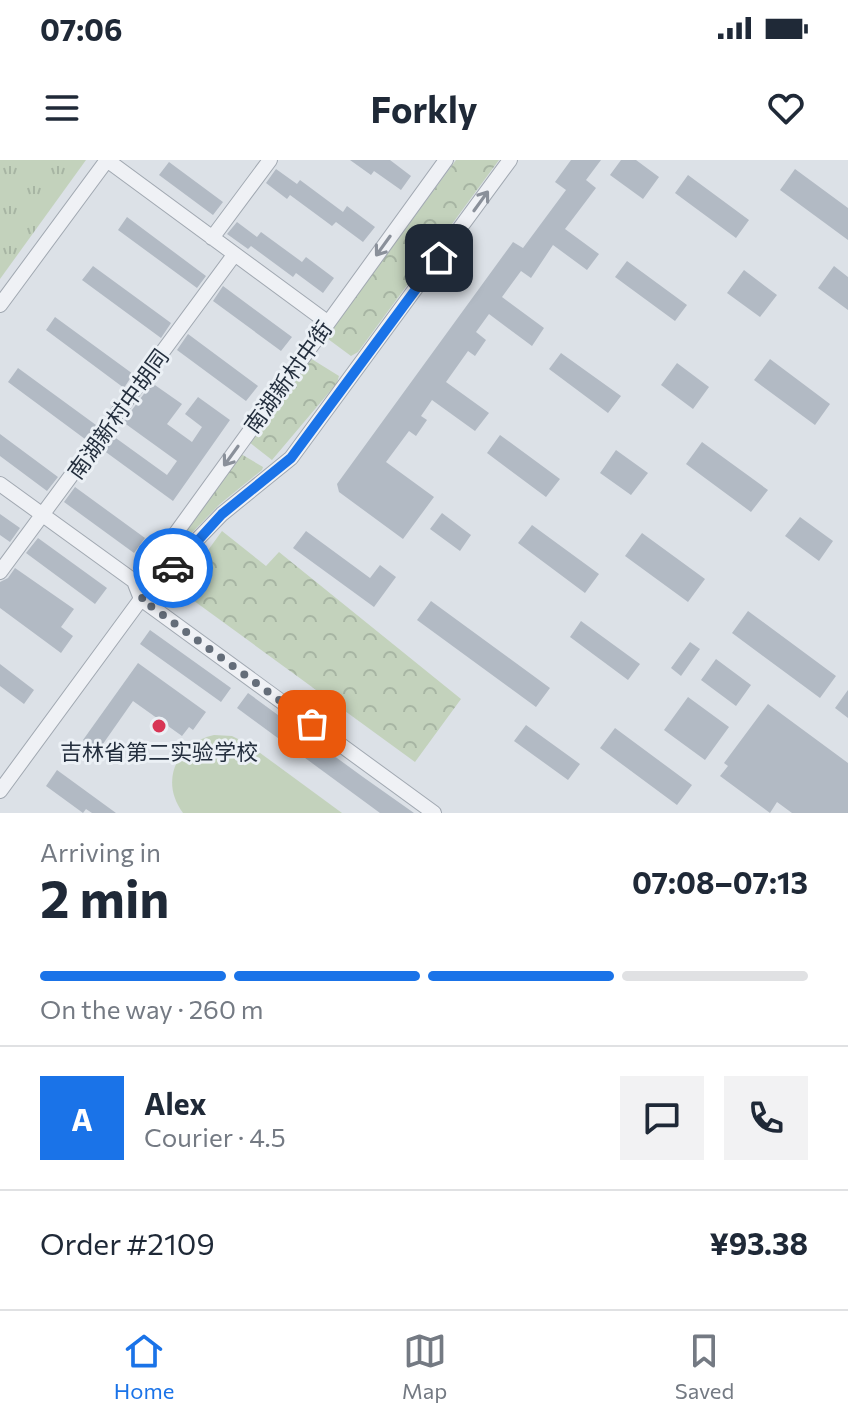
<!DOCTYPE html>
<html lang="en">
<head>
<meta charset="utf-8">
<style>
	body { margin:0; font-family:Commissioner,"Noto Sans SC",sans-serif; background:#f2f2f3; color:#1f2937; height:100vh; display:flex; flex-direction:column; font-size:30px; white-space:nowrap }
	* { box-sizing:border-box; margin:0 }
	p { font-size:26px; color:#747a83 }
	.icon { flex:none; width:44px; height:44px; fill:none; stroke:currentColor; stroke-width:2; stroke-linecap:round; stroke-linejoin:round }
	.map { position:relative; height:653px; overflow:hidden }
	.side { display:flex; flex-direction:column; background:#fff; flex:1 }
	.side>* { flex:none }
	.pin { position:absolute; display:grid; place-items:center; width:68px; height:68px; color:#fff; margin:-34px; border-radius:16px; box-shadow:0 4px 12px #0006 }
	.courier { position:absolute; display:grid; place-items:center; width:80px; height:80px; margin:-40px; border:6px solid #1a73e8; border-radius:50%; background:#fff; color:#222; box-shadow:0 2px 10px #0007 }
	.overview em { font-style:normal; font-weight:700 }
	.overview div { display:flex; flex-direction:column-reverse }
	.overview { display:flex; align-items:center; justify-content:space-between; height:136px; padding:0 40px }
	h1 { font-size:52px; font-weight:700; line-height:60px }
	.bar { display:grid; grid-template-columns:repeat(4,1fr); gap:12px 8px; align-content:center; height:96px; padding:0 40px }
	.bar i { height:10px; border-radius:6px; background:#e0e1e3 }
	.bar .selected { background:#1a73e8 }
	.bar p { grid-column:span 4 }
	.line { display:flex; align-items:center; gap:20px; padding:0 40px; border-top:2px solid #e0e1e3 }
	.line div { flex:1 }
	.round { display:grid; place-items:center; flex:none; width:84px; height:84px; border-radius:0px; background:#f2f2f3 }
	.status { display:flex; justify-content:space-between; align-items:center; height:56px; padding:0 40px; background:#fff; direction:ltr }
	.status svg { height:22px; fill:currentColor }
	header { display:flex; justify-content:space-between; align-items:center; height:104px; padding:0 40px; background:#fff; font-size:36px; font-weight:700 }
	.dock { display:flex; justify-content:space-around; align-items:center; height:112px; border-top:2px solid #e0e1e3; background:#fff; font-size:22px; color:#747a83 }
	.dock a { display:grid; justify-items:center; gap:4px }
	.dock .selected { color:#1a73e8 }
	.map>svg:first-child { display:block }
	.forest { fill:url(#forest-crowns) }
	.park { fill:url(#park-tufts) }
	.pitch { fill:#c3d2bc }
	.building { fill:#b2bac4 }
	.lines { fill:none; stroke-linecap:round; stroke-linejoin:round }
	.minor-casing { stroke:#a1a8b1; stroke-width:16 }
	.minor { stroke:#eff1f5; stroke-width:14 }
	.oneway { stroke:#8a909a }
	.done { stroke:#646d79; stroke-width:8; stroke-dasharray:0 14.4 }
	.route { stroke:#1a73e8; stroke-width:10 }
	.poi-dot { fill:#d83555; stroke:#ebf0f5; stroke-width:3 }
	.labels { text-anchor:middle; stroke-width:6; stroke-linejoin:round; paint-order:stroke }
	.street-label { font-size:22px; fill:#242f3e; stroke:#ebf0f5 }
	.poi-label { font-size:22px; fill:#242f3e; stroke:#ebf0f5 }
</style>
</head>
<body>
<div class="status"><b>07:06</b><svg viewBox="0 0 49 12"><path d="M0 12V9h3v3zM5 12V6h3v6zM10 12V3h3v9zM15 12V0h3v12zM26 1h20v11H26zM47 4h2v5h-2z"/></svg></div>
<header><svg class="icon" aria-label="menu" viewBox="0 0 24 24"><path d="M4 6h16M4 12h16M4 18h16"/></svg>Forkly<svg class="icon" aria-label="heart" viewBox="0 0 24 24"><path d="M12 20l-8-8c-3-5 5-10 8-4 3-6 11-1 8 4z"/></svg></header>
<div class="map">
<svg width="848" height="653" viewBox="0 0 848 653">
	<defs>
		<pattern id="forest-crowns" width="20" height="18" patternUnits="userSpaceOnUse" patternTransform="scale(2)"><rect width="20" height="18" fill="#c3d2bc"/><path d="M2 6a3 3 0 1 1 6 0M12 15a3 3 0 1 1 6 0" fill="none" stroke="#a7b5a3"/></pattern>
		<pattern id="park-tufts" width="24" height="20" patternUnits="userSpaceOnUse" patternTransform="scale(2)"><rect width="24" height="20" fill="#c3d2bc"/><path d="M3 7l-1-3M5 7V3M7 7l1-3M15 17l-1-3M17 17v-4M19 17l1-3" fill="none" stroke="#a7b5a3"/></pattern>
	</defs>
	<rect width="100%" height="100%" fill="#dce1e7"/>
	<path class="forest" d="M456,0h43l-141,192 -7,4 -23,-17 2,-7z
		M310,198l29,18 -2,7 -65,77 -23,-18z
		M241,294l22,13 -1,3 -42,34 -44,45h-2z
		M222,371l44,35 13,-14 182,147 -46,63 -236,-172z"/>
	<path class="park" d="M0,0h86l-86,119z"/>
	<path class="pitch" d="M214,575l18,1 16,8 94,69h-159c-24,-32 -6,-70 31,-78z"/>
	<path class="building" d="M350,0h40l21,16 -10,14 -27,-19 -3,4z
		M571,0h30l-15,20 10,8 -31,41 34,25 -12,16 -34,-25 -22,33 -10,-7 -19,26 42,31 -12,18 -43,-32 -13,18 10,8 -11,16 -7,-5 -22,31 43,31 -14,18 -43,-31 -11,16 6,4 -11,16 -7,-5 -23,31 48,35 -31,42 -64,-47 -2,-8 176,-242 10,6 43,-58 -11,-8z
		M621,0h15l23,17 -16,22 -33,-24z
		M169,2l54,40 -10,13 -54,-40z
		M276,9l21,15 3,-4 43,32 4,-6 28,21 -12,15 -27,-20 -4,4 -42,-31 -3,4 -21,-16z
		M795,9l53,39v32l-68,-50z
		M688,15l61,45 -13,18 -61,-45z
		M127,57l79,59 -9,12 -79,-58z
		M237,62l20,15 4,-5 41,30 4,-5 28,21 -11,15 -27,-20 -3,4 -42,-31 -3,3 -21,-15z
		M627,101l60,44 -12,16 -60,-44z
		M93,106l78,57 -10,15 -79,-58z
		M834,106l14,11v33l-30,-22z
		M744,110l33,25 -17,22 -33,-24z
		M223,126l69,51 -11,14 -68,-50z
		M55,157l78,57 -9,14 -78,-58z
		M188,174l70,52 -12,15 -69,-51z
		M561,193l60,43 -13,17 -59,-44z
		M770,199l60,45 -15,21 -61,-45z
		M677,203l32,24 -16,22 -32,-24z
		M18,208l78,57 -11,14 -77,-57z
		M152,223l30,21 -15,20 25,18 10,-15 -17,-13 13,-17 32,23 -57,81 -70,-51 10,-14 54,39 10,-14 -54,-39z
		M0,274l58,43 -11,14 -47,-35z
		M500,275l60,44 -14,18 -59,-44z
		M702,282l66,48 -17,22 -65,-48z
		M616,290l32,23 -17,22 -31,-22z
		M75,327l70,51 -11,15 -70,-51z
		M442,353l29,22 -11,16 -30,-22z
		M0,354l20,14 -10,14 -10,-7z
		M800,357l33,24 -14,20 -34,-25z
		M532,365l67,49 -14,19 -67,-50z
		M306,371l64,47 10,-13 16,12 -22,30 -81,-59z
		M642,373l63,46 -17,23 -63,-46z
		M38,378l69,50 -12,16 -69,-51z
		M15,408l59,41 -13,18 12,9 -12,17 -61,-45v-26l8,-4z
		M431,441l119,87 -14,19 -119,-87z
		M748,451l88,65 -16,22 -88,-65z
		M581,461l59,43 -12,16 -58,-43z
		M150,470l81,58 -10,14 -81,-58z
		M690,482l10,7 -19,27 -10,-8z
		M716,499l35,26 -15,21 -35,-26z
		M138,503l68,49 -13,18 -4,-3 -7,9 -49,-35 -35,50 -15,-11z
		M0,504l34,26 -10,14 -24,-18z
		M848,530v28l-13,-10z
		M248,533l115,84 51,36h-34l-143,-105z
		M688,537l41,30 -24,33 -41,-30z
		M768,544l80,59v50h-56l-15,-11 -7,11 -50,-37 8,-10 -4,-3z
		M526,565l54,39 -12,16 -54,-39z
		M615,568l77,57 -15,20 -77,-57z
		M57,610l59,43h-24l-6,-4 -3,4 -37,-27z"/>
	<g class="lines">
		<defs>
			<path id="minor" d="M212,78l58,-78
				M0,145l107,-145 220,162
				M0,324l134,97 7,18 293,214
				M0,412l234,-317
				M141,438l6,-25 299,-413
				M0,631l141,-192 24,-20 29,-36 28,-29 69,-56 219,-298"/>
		</defs>
		<use href="#minor" class="minor-casing"/>
		<use href="#minor" class="minor"/>
	</g>
	<defs><path id="oneway-shaft" d="M-6 0H5M1.5-3L5.5 0L1.5 3" fill="none" stroke-width="1.6" stroke-linecap="round" stroke-linejoin="round" transform="scale(2)"/></defs>
	<g class="oneway">
		<use href="#oneway-shaft" transform="translate(481 41) rotate(-54)"/>
		<use href="#oneway-shaft" transform="translate(383 86) rotate(126)"/>
		<use href="#oneway-shaft" transform="translate(231 296) rotate(126)"/>
	</g>
	<g class="lines">
		<path class="done" d="M173,408l-8,11 -24,20 171,125"/>
		<path class="route" d="M173,408l49,-54 69,-56 148,-200"/>
	</g>
	<circle class="poi-dot" cx="159" cy="566" r="8"/>
	<g class="labels">
		<g class="street-label">
			<text transform="translate(288 217) rotate(-54)" y="8">南湖新村中街</text>
			<text transform="translate(118 254) rotate(-54)" y="8">南湖新村中胡同</text>
		</g>
		<g class="poi-label">
			<text x="159" y="600">吉林省第二实验学校</text>
		</g>
	</g>
</svg>
<div class="pin" style="left:312px;top:564px;background:#ea580c"><svg class="icon" aria-label="bag" viewBox="0 0 24 24"><path d="M5 8h14l-1 12H6zM9 8a3 3 0 0 1 6 0"/></svg></div>
<div class="pin" style="left:439px;top:98px;background:#1f2937"><svg class="icon" aria-label="home" viewBox="0 0 24 24"><path d="M3 11l9-7 9 7M6 9v11h12V9"/></svg></div>
<div class="courier" style="left:173px;top:408px"><svg class="icon" aria-label="car" viewBox="0 0 24 24"><path d="M5 17H2v-5l4-1 3-4h7l3 4 3 1v5h-3M9 17h6M6 11h13"/><circle cx="7" cy="17" r="2"/><circle cx="17" cy="17" r="2"/></svg></div>
</div>
<section class="side">
<div class="overview"><div><h1>2 min</h1><p>Arriving in</p></div><em>07:08–07:13</em></div>
<div class="bar"><i class="selected"></i><i class="selected"></i><i class="selected"></i><i></i><p>On the way · 260 m</p></div>
<div class="line" style="height:144px"><b class="round" style="background:#1a73e8;color:#fff">A</b><div><b>Alex</b><p>Courier · 4.5</p></div><a class="round"><svg class="icon" aria-label="chat" viewBox="0 0 24 24"><path d="M4 5h16v11H9l-5 4z"/></svg></a><a class="round"><svg class="icon" aria-label="phone" viewBox="0 0 24 24"><path d="M5 4h4l2 5-3 2q2 4 5 5l2-3 5 2v4C11 20 4 13 5 4z"/></svg></a></div>
<div class="line" style="height:104px"><div>Order #2109</div><b>¥93.38</b></div>
</section>
<nav class="dock">
<a class="selected"><svg class="icon" aria-label="home" viewBox="0 0 24 24"><path d="M3 11l9-7 9 7M6 9v11h12V9"/></svg>Home</a>
<a><svg class="icon" aria-label="map" viewBox="0 0 24 24"><path d="M3 6l6-2 6 2 6-2v14l-6 2-6-2-6 2zM9 4v14M15 6v14"/></svg>Map</a>
<a><svg class="icon" aria-label="saved" viewBox="0 0 24 24"><path d="M7 4h10v16l-5-4-5 4z"/></svg>Saved</a>
</nav>
</body>
</html>
